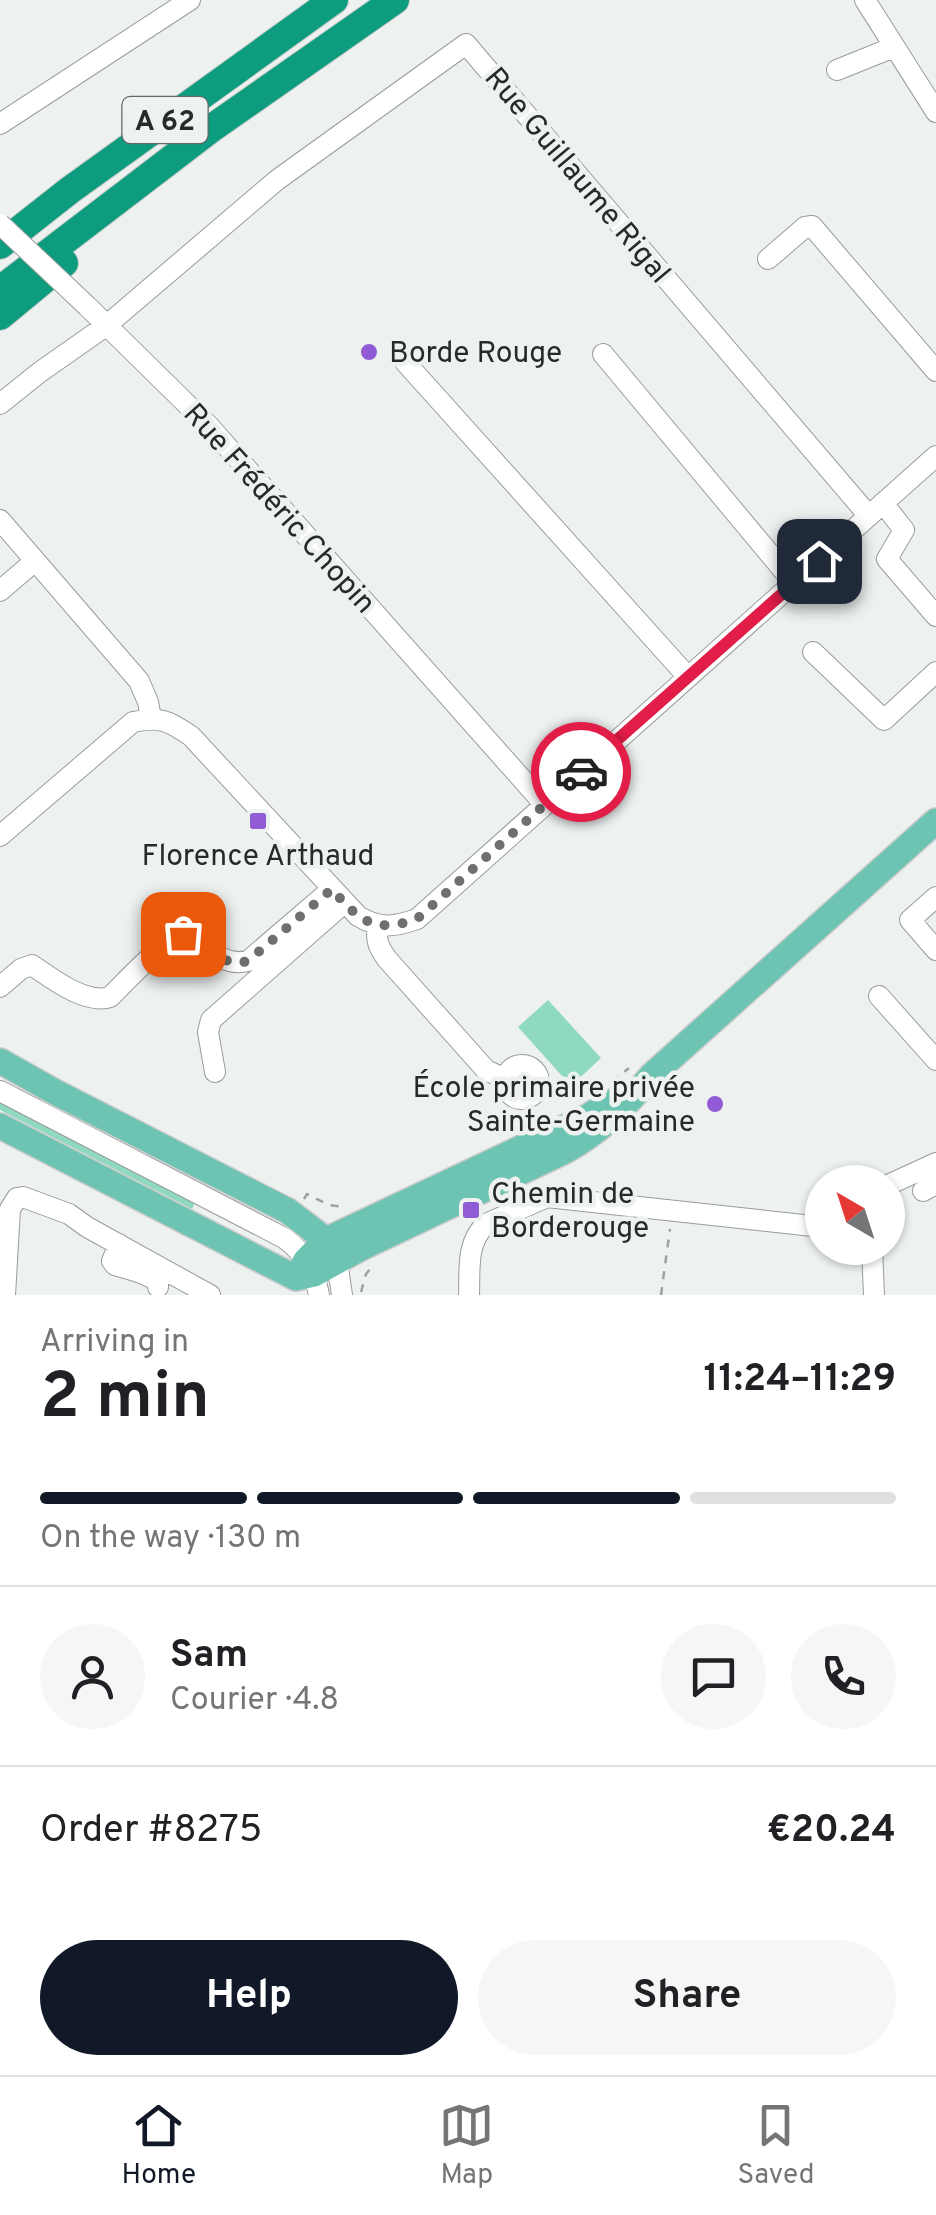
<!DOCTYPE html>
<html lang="en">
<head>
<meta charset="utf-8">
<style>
	body { margin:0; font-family:Overpass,sans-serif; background:#f6f6f6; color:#202124; height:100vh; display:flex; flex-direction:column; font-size:38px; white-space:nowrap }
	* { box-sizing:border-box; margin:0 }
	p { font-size:32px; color:#757577 }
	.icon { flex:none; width:55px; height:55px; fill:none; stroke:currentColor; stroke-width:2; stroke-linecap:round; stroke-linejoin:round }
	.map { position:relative; height:1295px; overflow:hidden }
	.details { display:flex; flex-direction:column; background:#fff; flex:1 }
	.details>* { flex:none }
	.needle { width:65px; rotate:321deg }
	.buttons { position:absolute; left:805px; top:1165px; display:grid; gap:20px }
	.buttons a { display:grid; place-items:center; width:100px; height:100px; border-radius:50%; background:#fff; box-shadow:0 2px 8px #0004; font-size:50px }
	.pin { position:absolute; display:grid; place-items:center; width:85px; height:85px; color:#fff; margin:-42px; border-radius:20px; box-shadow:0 5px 15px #0006 }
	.courier { position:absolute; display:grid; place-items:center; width:100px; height:100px; margin:-50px; border:8px solid #e11d48; border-radius:50%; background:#fff; color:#222; box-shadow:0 2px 12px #0007 }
	.head em { font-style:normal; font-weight:700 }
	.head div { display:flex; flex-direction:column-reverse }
	.head { display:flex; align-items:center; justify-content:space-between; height:170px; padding:0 40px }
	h1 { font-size:65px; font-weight:700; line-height:75px }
	.bar { display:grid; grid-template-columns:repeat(4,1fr); gap:15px 10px; align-content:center; height:120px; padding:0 40px }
	.bar i { height:12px; border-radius:8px; background:#e0e0e0 }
	.bar .selected { background:#111827 }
	.bar p { grid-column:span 4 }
	.line { display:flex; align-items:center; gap:25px; padding:0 40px; border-top:2px solid #e0e0e0 }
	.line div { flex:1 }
	.round { display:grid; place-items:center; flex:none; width:105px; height:105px; border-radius:52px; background:#f6f6f6 }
	.button { display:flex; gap:20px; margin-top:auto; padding:20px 40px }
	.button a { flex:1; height:115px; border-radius:60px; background:#111827; color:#fff; font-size:40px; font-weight:700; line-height:115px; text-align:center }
	.button a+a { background:#f6f6f6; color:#202124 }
	.tabs { display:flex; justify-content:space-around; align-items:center; height:140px; border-top:2px solid #e0e0e0; background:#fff; font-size:28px; color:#757577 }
	.tabs a { display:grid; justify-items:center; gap:5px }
	.tabs .selected { color:#111827 }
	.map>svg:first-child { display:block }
	.green { fill:#90d9c1 }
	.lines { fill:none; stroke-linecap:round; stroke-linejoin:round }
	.minor-casing { stroke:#999c9b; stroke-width:22 }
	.major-casing { stroke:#cbcccc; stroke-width:28 }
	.highway-casing { stroke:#cbcccc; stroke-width:30 }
	.path { stroke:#9ea19f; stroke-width:2.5; stroke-dasharray:8 8; stroke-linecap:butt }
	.minor { stroke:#fff; stroke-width:20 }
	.major { stroke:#6ec4b2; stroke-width:25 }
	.highway { stroke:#0d9d7e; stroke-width:28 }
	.minor-bridge-casing { stroke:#999c9b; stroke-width:22; stroke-linecap:butt }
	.minor-bridge { stroke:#fff; stroke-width:20 }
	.done { stroke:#6d706e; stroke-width:10; stroke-dasharray:0 18 }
	.route { stroke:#e11d48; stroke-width:12 }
	.poi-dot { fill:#905bd4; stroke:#edf1ef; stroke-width:4 }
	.labels { text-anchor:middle; stroke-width:9; stroke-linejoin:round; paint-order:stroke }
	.shield { fill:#edf1ef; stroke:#636664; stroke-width:2.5 }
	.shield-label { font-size:28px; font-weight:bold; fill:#282a29 }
	.street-label { font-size:30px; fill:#282a29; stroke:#edf1ef }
	.poi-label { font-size:30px; fill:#282a29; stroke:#edf1ef; text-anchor:start }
</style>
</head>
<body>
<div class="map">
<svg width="936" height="1295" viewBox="0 0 936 1295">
	<rect width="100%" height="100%" fill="#edf1ef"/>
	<path class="green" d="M548,1000l53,58 -30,28 -53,-59z
		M0,1101l195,101 -3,7 -192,-99z"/>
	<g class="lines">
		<defs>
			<path id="minor" d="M865,0l71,112
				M837,70l57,-23
				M0,124l190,-124
				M768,259l37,-32 7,-1 124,145
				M87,306l121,119 337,380
				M603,354l191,229
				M405,362l283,315
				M0,404l40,-32 67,-47 170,-145 189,-136 403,472
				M883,503l21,27 -17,29 49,57
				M0,520l139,161 9,21 3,16
				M0,591l35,-30
				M813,652l71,68 52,-48
				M0,836l133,-114c27,-6 36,-1 58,14l167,180c21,13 37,11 59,3l519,-463
				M936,897l-26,23 26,30
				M378,926c-3,14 1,22 9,33l99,111 19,9
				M0,987l21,-18 11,-4c19,13 54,40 78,32 20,-19 56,-62 83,-64 17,16 30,34 55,28l84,-72
				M879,996l57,64
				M505 1082a17 17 0 1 1 34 0a17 17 0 1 1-34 0Z
				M215,1072l-7,-40 3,-12 133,-117
				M0,1091l284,147c20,14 31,33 35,57
				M888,1185l48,-22
				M923,1191l13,-7
				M119,1244l-7,17 3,4c15,5 30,7 43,17v5
				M332,1248l5,13 5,34
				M872,1248l2,47
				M5,1295l5,-86 7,-11 6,-1 46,17 18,13 123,68
				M469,1295c1,-26 -3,-52 17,-71l61,-27 275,30"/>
			<path id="major" d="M0,1061l55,31 233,119 38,29
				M0,1126l296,152
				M296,1278l18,-4 47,-26 202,-96c36,-19 63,-46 89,-77l284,-254
				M296,1278l10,-18 20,-20 263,-124 21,-14"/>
			<path id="highway" d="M0,245l70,-55 264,-190
				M0,290l212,-162 183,-128
				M0,316l64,-53"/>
		</defs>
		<use href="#minor" class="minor-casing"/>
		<use href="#major" class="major-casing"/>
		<use href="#highway" class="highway-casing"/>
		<path class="path" d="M612,1082l17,-14
			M530,1098l8,16
			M304,1199l3,-5 22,11 16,2
			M361,1292l5,-18 5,-6
			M661,1295l9,-66"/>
		<use href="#minor" class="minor"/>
		<use href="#major" class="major"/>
		<use href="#highway" class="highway"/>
		<defs>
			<path id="minor-bridge" d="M0,224l87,82"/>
		</defs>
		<use href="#minor-bridge" class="minor-bridge-casing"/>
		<use href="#minor-bridge" class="minor-bridge"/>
	</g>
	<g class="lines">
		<path class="done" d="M183,934l10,-1c17,16 30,35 55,28l84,-72c27,32 43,45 85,30l164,-147"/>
		<path class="route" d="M581,772l238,-211"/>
	</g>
	<g class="poi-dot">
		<circle cx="369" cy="352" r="10"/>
		<rect x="248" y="811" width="20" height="20" rx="5"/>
		<circle cx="715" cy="1104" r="10"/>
		<rect x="461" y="1200" width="20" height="20" rx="5"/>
	</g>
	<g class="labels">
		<rect class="shield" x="122.5" y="97" width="85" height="46" rx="8"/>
		<g class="shield-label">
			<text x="165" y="130">A 62</text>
		</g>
		<g class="street-label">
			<text transform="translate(578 175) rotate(50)" y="10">Rue Guillaume Rigal</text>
			<text transform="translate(280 508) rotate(48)" y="10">Rue Frédéric Chopin</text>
		</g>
		<g class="poi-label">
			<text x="389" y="362">Borde Rouge</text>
			<text x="258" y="865" text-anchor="middle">Florence Arthaud</text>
			<text x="695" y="1097" text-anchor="end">École primaire privée<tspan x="695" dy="34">Sainte-Germaine</tspan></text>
			<text x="491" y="1203">Chemin de<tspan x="491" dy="34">Borderouge</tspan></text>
		</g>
	</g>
</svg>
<div class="buttons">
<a><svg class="needle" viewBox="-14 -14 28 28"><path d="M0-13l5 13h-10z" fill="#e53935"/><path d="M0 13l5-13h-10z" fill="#757577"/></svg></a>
</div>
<div class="pin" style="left:183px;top:934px;background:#ea580c"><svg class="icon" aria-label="bag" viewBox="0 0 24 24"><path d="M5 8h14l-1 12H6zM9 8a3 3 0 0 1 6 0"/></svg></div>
<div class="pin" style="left:819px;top:561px;background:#1f2937"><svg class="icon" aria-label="home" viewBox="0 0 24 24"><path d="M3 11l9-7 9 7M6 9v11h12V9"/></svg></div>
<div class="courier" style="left:581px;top:772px"><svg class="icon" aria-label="car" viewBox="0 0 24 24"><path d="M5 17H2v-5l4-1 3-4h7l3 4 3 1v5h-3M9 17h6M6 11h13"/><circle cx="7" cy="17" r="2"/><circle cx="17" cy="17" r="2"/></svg></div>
</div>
<section class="details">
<div class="head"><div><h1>2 min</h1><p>Arriving in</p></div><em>11:24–11:29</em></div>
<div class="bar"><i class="selected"></i><i class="selected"></i><i class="selected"></i><i></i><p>On the way · 130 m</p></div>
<div class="line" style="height:180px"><a class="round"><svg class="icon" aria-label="person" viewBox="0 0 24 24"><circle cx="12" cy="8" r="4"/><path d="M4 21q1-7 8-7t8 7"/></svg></a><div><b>Sam</b><p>Courier · 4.8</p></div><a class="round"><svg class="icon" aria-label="chat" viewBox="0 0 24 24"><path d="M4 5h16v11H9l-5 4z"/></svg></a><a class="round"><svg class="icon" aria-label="phone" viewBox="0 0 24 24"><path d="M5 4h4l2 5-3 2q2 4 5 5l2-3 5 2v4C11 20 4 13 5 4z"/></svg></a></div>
<div class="line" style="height:130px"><div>Order #8275</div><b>€20.24</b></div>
<div class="button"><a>Help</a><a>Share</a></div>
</section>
<nav class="tabs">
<a class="selected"><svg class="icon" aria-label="home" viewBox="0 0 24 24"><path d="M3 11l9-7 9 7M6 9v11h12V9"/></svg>Home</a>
<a><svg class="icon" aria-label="map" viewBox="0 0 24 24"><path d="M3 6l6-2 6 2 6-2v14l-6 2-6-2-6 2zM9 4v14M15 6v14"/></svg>Map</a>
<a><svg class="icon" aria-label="saved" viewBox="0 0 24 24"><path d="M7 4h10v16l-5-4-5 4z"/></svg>Saved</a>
</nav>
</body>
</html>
